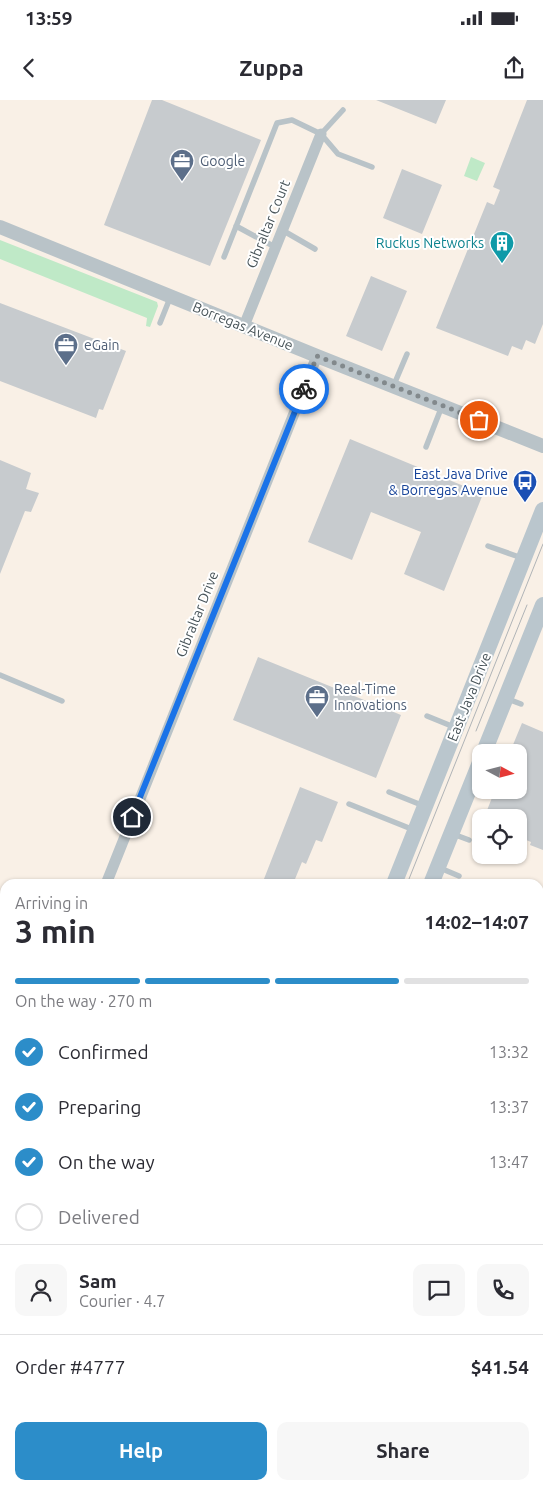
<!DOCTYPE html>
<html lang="en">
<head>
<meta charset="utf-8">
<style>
	body { margin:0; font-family:Ubuntu,sans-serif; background:#f7f7f7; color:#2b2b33; height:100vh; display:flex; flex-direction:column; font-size:19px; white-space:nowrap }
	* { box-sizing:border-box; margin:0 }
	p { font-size:16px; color:#7c7c81 }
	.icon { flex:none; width:28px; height:28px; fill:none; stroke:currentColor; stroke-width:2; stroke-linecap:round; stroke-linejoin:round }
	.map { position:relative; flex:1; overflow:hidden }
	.panel { position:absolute; left:0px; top:779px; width:544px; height:611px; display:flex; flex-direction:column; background:#fff; border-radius:15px 15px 0 0; box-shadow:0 1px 4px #0004 }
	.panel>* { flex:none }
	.needle { width:32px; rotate:97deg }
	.tools { position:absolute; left:472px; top:644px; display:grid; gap:10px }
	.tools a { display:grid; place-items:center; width:55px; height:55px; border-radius:10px; background:#fff; box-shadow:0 1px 4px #0004; font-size:25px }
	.pin { position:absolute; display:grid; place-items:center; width:42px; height:42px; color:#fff; margin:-21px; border:2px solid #fff; border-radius:50%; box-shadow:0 1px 5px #0007 }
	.courier { position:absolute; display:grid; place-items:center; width:50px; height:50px; margin:-25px; border:4px solid #1a73e8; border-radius:50%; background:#fff; color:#222; box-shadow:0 1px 6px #0007 }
	.overview em { font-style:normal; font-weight:600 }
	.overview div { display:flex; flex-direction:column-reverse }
	.overview { display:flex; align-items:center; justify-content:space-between; height:85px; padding:0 15px }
	h1 { font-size:32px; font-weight:600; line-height:38px }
	.bar { display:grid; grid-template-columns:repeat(4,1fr); gap:8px 5px; align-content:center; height:60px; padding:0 15px }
	.bar i { height:6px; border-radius:4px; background:#e1e1e2 }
	.bar .current { background:#2c8dc9 }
	.bar p { grid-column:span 4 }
	.line { display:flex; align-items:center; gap:12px; padding:0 15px; border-top:1px solid #e1e1e2 }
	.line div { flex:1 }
	.round { display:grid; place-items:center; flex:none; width:52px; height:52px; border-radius:10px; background:#f7f7f7 }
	ol { padding:0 15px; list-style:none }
	li { display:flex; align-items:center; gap:15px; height:55px }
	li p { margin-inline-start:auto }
	li .icon { padding:5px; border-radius:50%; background:#2c8dc9; color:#fff; stroke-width:4 }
	li:last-child { color:#7c7c81 }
	li i { width:28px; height:28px; border:2px solid #e1e1e2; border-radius:50% }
	.cta { display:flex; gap:10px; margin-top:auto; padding:10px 15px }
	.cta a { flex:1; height:58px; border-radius:10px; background:#2c8dc9; color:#fff; font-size:20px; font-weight:600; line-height:58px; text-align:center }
	.cta a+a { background:#f7f7f7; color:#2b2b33 }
	.status { display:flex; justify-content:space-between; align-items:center; height:35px; padding:0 25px; background:#fff; direction:ltr }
	.status svg { height:14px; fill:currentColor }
	header { display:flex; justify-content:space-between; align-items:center; height:65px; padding:0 15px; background:#fff; font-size:22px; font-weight:600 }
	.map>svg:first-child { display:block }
	.commercial { fill:#f9f0e6; fill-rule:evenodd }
	.green { fill:#bfe9c7 }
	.building { fill:#c7cbce }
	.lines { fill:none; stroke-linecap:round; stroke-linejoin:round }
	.service { stroke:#b9c3c8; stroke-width:5.5 }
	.minor { stroke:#b9c3c8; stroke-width:11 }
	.tertiary { stroke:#b9c3c8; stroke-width:14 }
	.secondary { stroke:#bac6cd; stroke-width:16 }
	.tram { stroke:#afb3b6; stroke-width:1 }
	.done { stroke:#82898c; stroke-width:5; stroke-dasharray:0 9 }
	.route { stroke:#1a73e8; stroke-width:6 }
	.labels { text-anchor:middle; stroke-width:4; stroke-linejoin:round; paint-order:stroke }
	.service-label { font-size:14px; fill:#4e5e75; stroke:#fff; text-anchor:start }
	.street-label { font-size:14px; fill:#475358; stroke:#fff }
	.culture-label { font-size:14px; fill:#0d838f; stroke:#fff; text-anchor:end }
	.transit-label { font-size:14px; fill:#164399; stroke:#fff; text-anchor:end }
</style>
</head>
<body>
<div class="status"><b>13:59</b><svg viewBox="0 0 49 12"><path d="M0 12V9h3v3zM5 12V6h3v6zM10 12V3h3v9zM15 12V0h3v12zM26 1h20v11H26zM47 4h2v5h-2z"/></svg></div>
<header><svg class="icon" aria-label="back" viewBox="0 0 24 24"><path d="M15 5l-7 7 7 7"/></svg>Zuppa<svg class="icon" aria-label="share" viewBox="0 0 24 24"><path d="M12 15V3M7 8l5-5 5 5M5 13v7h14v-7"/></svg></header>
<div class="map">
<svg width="543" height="1389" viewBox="0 0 543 1389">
	<rect width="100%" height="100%" fill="#efeced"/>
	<path class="commercial" d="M0,0h543v1389h-543zM481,652h38v38h-38zM481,718h38v37h-38zM5,784h534v601h-534z"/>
	<path class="green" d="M471,57l14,6 -8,18 -13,-5z
		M0,140l157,62 1,4 -8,21 -4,-1 1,-8 -147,-59z"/>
	<path class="building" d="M152,0h10l99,40 -51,126 -106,-41z
		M376,0h70l-10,24z
		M527,0h16v224l-8,20 -9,-4 -4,10 -10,-4 -4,10 -72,-28 51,-126 7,3 6,-15 -7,-3z
		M402,69l40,16 -20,49 -39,-16z
		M371,176l36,15 -25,60 -36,-15z
		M0,203l126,48 -23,59 -4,-1 -3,9 -96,-37z
		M350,339l133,55 -39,97 -40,-17 17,-42 -50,-20 -19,48 -44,-18z
		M0,360l31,13 -5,16 13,4 -8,19 -6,-1 -25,63z
		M258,557l143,58 -25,63 -143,-58z
		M522,623l21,9v118l-13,-5 1,-3 -12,-5v-19h-35l11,-28h24v-38h-9z
		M300,687l38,15 -16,40 -6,-2 -10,24 -4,-2 -9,22h-31z
		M0,800l5,2v63l-5,-2z
		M539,829l4,1v121l-4,-2z
		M401,1385h90l10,4h-96z"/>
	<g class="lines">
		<path class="service" d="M321,34l22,-24
			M236,126l39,21
			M282,130l33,19
			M224,157l53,-134 15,-3 29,14 17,20 34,13
			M160,223l10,-25
			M393,287l14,-33
			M426,347l16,-41
			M488,446l34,12
			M0,575l62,26
			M508,599l13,5
			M427,616l27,11
			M389,692l35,14
			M349,704l65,26
			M453,734l16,6
			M440,768l19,8
			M539,1345l4,2"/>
		<path class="minor" d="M244,226l77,-192
			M106,784l211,-528
			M0,1010l5,2
			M539,1019l4,2"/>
		<path class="tertiary" d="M0,127l317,129 226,90"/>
		<path class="secondary" d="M484,652l59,-147
			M394,784l149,-374
			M431,784l50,-124
			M0,1267l5,-2
			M0,1309l5,-3"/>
		<path class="tram" d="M476,631l51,-126
			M407,784l136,-340
			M0,1280l5,-2
			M0,1298l5,-3"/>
	</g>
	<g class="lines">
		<path class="done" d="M304,289l13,-33 162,64"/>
		<path class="route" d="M132,717l172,-428"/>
	</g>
	<defs>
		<symbol id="office-pin" viewBox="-11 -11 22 30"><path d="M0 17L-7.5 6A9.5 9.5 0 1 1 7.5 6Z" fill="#5c6f8a" stroke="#fff"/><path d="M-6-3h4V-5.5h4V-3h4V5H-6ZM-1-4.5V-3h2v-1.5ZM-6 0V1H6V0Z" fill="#fff"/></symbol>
		<symbol id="building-pin" viewBox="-11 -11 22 30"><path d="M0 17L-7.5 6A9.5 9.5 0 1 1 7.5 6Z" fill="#0f9aa8" stroke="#fff"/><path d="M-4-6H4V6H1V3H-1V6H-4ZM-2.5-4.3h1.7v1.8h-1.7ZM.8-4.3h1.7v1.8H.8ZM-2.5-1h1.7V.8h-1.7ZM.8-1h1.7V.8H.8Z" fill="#fff"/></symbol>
		<symbol id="bus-pin" viewBox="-11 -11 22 30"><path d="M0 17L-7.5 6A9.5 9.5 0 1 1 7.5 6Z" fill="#1a4fb4" stroke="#fff"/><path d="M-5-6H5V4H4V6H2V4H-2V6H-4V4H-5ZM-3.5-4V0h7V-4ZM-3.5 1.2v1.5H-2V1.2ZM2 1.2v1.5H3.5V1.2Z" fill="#fff"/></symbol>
	</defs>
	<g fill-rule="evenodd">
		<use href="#office-pin" x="168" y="47" width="28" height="38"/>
		<use href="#building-pin" x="488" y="129" width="28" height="38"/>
		<use href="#office-pin" x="52" y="231" width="28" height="38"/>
		<use href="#bus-pin" x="511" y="368" width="28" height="38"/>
		<use href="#office-pin" x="303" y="583" width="28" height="38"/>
	</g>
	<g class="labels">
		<g class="service-label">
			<text x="200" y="66">Google</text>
			<text x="84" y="250">eGain</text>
			<text x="334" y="594">Real-Time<tspan x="334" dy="16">Innovations</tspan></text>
		</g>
		<g class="street-label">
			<text transform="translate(268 124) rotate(-68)" y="5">Gibraltar Court</text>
			<text transform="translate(243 226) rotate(22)" y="5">Borregas Avenue</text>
			<text transform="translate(197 514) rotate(-68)" y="5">Gibraltar Drive</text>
			<text transform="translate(469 597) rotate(-68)" y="5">East Java Drive</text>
		</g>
		<g class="culture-label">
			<text x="484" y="148">Ruckus Networks</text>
		</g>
		<g class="transit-label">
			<text x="508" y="379">East Java Drive<tspan x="508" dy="16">&amp; Borregas Avenue</tspan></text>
		</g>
	</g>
</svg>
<div class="tools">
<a><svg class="needle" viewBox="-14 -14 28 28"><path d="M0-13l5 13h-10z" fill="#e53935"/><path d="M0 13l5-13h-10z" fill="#7c7c81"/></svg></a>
<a><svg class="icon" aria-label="locate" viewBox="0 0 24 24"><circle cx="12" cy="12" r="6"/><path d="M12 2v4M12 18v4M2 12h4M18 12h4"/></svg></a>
</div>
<div class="pin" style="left:479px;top:320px;background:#ea580c"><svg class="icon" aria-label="bag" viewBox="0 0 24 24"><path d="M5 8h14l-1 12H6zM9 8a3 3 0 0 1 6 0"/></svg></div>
<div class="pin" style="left:132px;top:717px;background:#1f2937"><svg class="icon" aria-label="home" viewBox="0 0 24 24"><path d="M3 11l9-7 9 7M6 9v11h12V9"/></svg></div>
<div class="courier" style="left:304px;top:289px"><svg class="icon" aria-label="bike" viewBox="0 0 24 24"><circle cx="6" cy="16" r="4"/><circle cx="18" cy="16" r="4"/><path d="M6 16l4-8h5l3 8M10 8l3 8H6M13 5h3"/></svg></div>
<section class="panel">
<div class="overview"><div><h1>3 min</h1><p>Arriving in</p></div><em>14:02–14:07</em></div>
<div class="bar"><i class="current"></i><i class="current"></i><i class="current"></i><i></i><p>On the way · 270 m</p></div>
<ol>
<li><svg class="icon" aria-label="check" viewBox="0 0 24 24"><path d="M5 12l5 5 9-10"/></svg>Confirmed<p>13:32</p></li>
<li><svg class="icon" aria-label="check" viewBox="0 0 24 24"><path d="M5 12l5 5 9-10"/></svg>Preparing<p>13:37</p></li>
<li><svg class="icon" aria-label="check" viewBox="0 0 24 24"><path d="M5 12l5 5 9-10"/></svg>On the way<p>13:47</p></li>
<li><i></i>Delivered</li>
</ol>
<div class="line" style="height:90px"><a class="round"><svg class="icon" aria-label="person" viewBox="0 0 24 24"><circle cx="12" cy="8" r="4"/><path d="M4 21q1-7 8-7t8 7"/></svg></a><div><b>Sam</b><p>Courier · 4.7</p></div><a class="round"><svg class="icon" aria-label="chat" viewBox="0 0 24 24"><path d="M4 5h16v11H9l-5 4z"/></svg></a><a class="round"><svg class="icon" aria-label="phone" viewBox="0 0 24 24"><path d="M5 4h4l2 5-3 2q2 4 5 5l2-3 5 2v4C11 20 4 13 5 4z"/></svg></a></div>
<div class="line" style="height:65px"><div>Order #4777</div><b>$41.54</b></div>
<div class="cta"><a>Help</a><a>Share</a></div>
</section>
</div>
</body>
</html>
